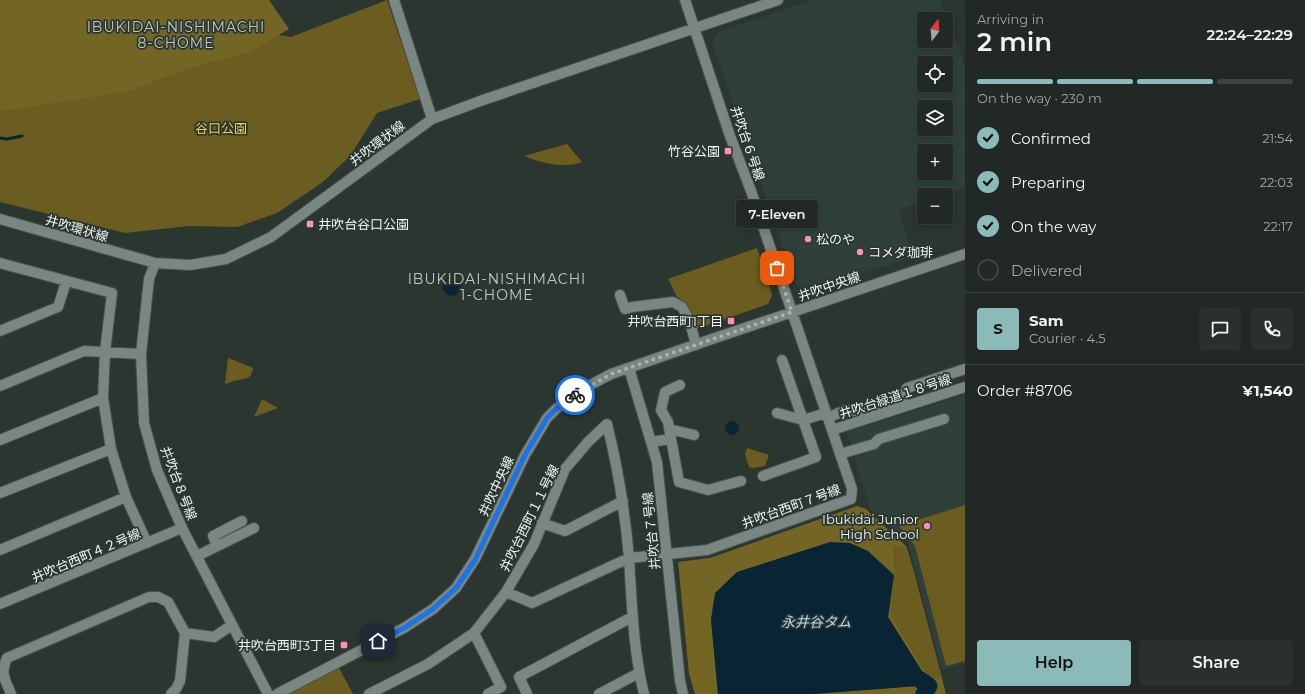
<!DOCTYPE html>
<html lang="en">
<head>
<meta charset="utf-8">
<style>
	body { margin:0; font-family:Montserrat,"Noto Sans JP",sans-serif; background:#29302d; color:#f1f3f6; height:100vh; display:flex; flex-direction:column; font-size:15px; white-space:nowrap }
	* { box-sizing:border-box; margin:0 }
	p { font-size:13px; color:#a2a6a7 }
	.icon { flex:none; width:22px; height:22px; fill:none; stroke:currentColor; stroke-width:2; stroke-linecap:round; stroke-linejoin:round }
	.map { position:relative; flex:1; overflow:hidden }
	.side { display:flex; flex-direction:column; background:#212825; width:340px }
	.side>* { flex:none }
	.needle { width:26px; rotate:16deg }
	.tools { position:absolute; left:917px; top:12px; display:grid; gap:8px }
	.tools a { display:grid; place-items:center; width:36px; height:36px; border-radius:4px; background:#212825; box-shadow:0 2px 10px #0003,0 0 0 1px #3e4442; font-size:20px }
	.pin { position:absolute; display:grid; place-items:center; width:34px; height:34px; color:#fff; margin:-17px; border-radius:8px; box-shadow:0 2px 6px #0006 }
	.courier { position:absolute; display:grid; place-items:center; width:40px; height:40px; margin:-20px; border:3px solid #1a73e8; border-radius:50%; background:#fff; color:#222; box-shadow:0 1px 5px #0007 }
	.bubble { position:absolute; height:28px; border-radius:4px; background:#212825; box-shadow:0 2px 10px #0003,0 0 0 1px #3e4442; font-size:13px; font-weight:600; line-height:28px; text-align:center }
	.head em { font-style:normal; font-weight:600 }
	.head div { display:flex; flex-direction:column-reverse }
	.head { display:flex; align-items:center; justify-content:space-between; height:68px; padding:0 12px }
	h1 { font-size:26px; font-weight:600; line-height:30px }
	.bar { display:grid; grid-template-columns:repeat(4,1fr); gap:6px 4px; align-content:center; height:48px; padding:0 12px }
	.bar i { height:5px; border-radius:3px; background:#3e4442 }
	.bar .selected { background:#8bbbb9 }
	.bar p { grid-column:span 4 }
	.line { display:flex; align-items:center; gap:10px; padding:0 12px; border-top:1px solid #3e4442 }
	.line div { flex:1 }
	.round { display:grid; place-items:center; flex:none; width:42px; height:42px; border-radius:4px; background:#29302d }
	ol { padding:0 12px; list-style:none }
	li { display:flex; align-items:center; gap:12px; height:44px }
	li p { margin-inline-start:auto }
	li .icon { padding:4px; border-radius:50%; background:#8bbbb9; color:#111; stroke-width:4 }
	li:last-child { color:#a2a6a7 }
	li i { width:22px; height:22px; border:2px solid #3e4442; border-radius:50% }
	.primary-button { display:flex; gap:8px; margin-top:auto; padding:8px 12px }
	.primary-button a { flex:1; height:46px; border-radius:4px; background:#8bbbb9; color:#111; font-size:16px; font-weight:600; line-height:46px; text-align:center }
	.primary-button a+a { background:#29302d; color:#f1f3f6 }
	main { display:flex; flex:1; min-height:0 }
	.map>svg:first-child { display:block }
	.built { fill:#2e4039; fill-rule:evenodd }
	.green { fill:#6a5d1f }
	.forest { fill:#736624 }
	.water { fill:#092534 }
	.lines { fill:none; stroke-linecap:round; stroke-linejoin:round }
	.stream { stroke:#092534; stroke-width:3 }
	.river { stroke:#092534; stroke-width:17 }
	.minor-casing { stroke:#48514d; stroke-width:12 }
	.minor { stroke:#7a8681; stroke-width:10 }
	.done { stroke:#aab2ae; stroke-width:4; stroke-dasharray:0 7.2 }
	.route { stroke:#1a73e8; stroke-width:5 }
	.poi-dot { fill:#fe8ebe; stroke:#2c3631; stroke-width:1.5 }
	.labels { text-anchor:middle; stroke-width:3.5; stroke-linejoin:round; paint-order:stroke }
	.park-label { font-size:13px; fill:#e7cf5b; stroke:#2c3631 }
	.street-label { font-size:13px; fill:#eef5f2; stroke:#2c3631 }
	.poi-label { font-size:13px; fill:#eef5f2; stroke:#2c3631; text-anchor:end }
	.neighbourhood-label { font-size:14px; letter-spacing:1px; fill:#becbc5; stroke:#2c3631 }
	.water-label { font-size:14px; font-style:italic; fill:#b4dcf6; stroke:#2c3631 }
</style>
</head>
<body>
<main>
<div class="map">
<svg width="965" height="694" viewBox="0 0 965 694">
	<rect width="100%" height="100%" fill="#2c3631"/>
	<path class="built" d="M813,0h127l25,66v121l-24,8h-17v6l-26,9 11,35 -5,15 -99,31 -9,-6 -84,-243 6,-10zM924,19h22v22h-22zM924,63h22v22h-22zM924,107h22v22h-22zM924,151h22v22h-22z
		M965,395v268l-23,7 -34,-127 -38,-34 -23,-77z"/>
	<path class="green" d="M387,0l33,99 -43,14 -27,43 -27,26 -46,31 -40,14 -48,-1 -64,7 -125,-31v-138l248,-34 43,7z
		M567,144l15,18c-20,7 -40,1 -58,-6z
		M757,248l15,47 -4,9 -72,25 -12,-27 -7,-5 -9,-18z
		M228,358l25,10c-2,10 -4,10 -14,12 -5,0 -10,3 -14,4z
		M262,399l16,9 -24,9z
		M747,448l22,7 -4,11 -12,2 -4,-1 -4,-13z
		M965,505v156l-19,5 -31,-120 -16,-20z
		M894,545l9,1 10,22 23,87 4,22 -9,1 -14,-20 -26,-43 4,-40z
		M338,666l15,28h-63l2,-3z"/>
	<path class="forest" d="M0,0h269l20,29 -39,23 -54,14 -68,25 -124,20 -4,-3z
		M857,506l9,3 40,37 7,22 -10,-22h-9l1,29 -4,40 26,43 14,20 9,-1 -4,-22 10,39h-133l104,-8 6,-13 -35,-56 6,-42 -183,44 7,75h-23l-6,-20 -11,-112 32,-4z"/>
	<path class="water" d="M443 287a9 9 0 1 1 18 0a9 9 0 1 1-18 0Z
		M725 428a7 7 0 1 1 14 0a7 7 0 1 1-14 0Z
		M830,542l20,1 18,8 26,24 -6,42 35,56 -4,6 -2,7 -104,8h-95l-7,-75 4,-26 22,-21z"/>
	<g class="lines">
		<path class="stream" d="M0,138l7,1 15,-3"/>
		<path class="river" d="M898,672l21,7 10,7 -5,8"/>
		<defs>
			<path id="minor" d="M394,0l38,119
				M0,219l155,44 35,2 36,-6 45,-22 161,-118 51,-19 295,-100
				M0,263l112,30 -7,59 -2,46 8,51 15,48 21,46
				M155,263l-6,16 -8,75 3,69 13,47 25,58 86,166
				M620,295l5,14 7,-2 41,-5 9,5 8,15 6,23
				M0,331l58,-24 8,-25
				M629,368l28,94 23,219 3,13
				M680,385l-15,7 -4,18 7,12 11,60 29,8 33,-9
				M0,386l84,-35 57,3
				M777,413l26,7 23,-7
				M828,418l17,-8 23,2 10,-2 24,-9 5,-13 58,-19
				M669,429l25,6
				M832,430l133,-43
				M0,440l103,-42
				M651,442l19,-3
				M840,454l34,-10 5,-5 65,-20
				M763,476l53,-19 -34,-97
				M0,493l111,-44
				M542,523l23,8 58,-30
				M217,546l-4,-10 29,-15
				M0,550l126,-53
				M197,556l57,-28
				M506,592l26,11 97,-45 78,-8 144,-51 1,-10 -101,-298 -21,-55 -45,-136
				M0,604l182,-76
				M185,633l29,4 18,-12
				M474,633l27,54 -13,7
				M11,694c-6,-15 -11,-20 -4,-36l142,-61h9l10,5 17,31 -5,48 -4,8 -5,5
				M277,694l127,-66 29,-19 23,-21 19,-29 50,-104 22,-37 9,-9 23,-18 32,-17 104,-36 250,-84
				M369,694l59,-30 46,-31 32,-41 28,-48 31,-75 23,-27 19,-18c11,44 18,88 22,134 3,46 4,91 15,136
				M527,694l-8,-17 113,-60
				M599,694l40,-21"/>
		</defs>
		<use href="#minor" class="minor-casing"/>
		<use href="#minor" class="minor"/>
	</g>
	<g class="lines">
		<path class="done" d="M575,395l36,-21 181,-62 -15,-44"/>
		<path class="route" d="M378,641l26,-13 29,-19 23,-21 19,-28 50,-105 22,-37 9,-9 19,-14"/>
	</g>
	<g class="poi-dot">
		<rect x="724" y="147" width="8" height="8" rx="2"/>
		<rect x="306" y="220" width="8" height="8" rx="2"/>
		<circle cx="808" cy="239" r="4"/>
		<circle cx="860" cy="252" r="4"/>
		<rect x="727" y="317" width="8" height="8" rx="2"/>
		<circle cx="927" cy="526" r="4"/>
		<rect x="340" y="641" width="8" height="8" rx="2"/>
	</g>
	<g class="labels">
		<g class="park-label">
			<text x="221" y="133">谷口公園</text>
		</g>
		<g class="street-label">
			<text transform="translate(377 143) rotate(-37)" y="5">井吹環状線</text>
			<text transform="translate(748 143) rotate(71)" y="5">井吹台６号線</text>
			<text transform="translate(77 228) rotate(16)" y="5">井吹環状線</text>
			<text transform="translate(829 286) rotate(-19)" y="5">井吹中央線</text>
			<text transform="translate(895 396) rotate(-18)" y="5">井吹台緑道１８号線</text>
			<text transform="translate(179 483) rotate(69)" y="5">井吹台８号線</text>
			<text transform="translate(496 486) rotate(-65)" y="5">井吹中央線</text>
			<text transform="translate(791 506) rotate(-20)" y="5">井吹台西町７号線</text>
			<text transform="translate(529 518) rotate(-64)" y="5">井吹台西町１１号線</text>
			<text transform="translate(651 531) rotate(-96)" y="5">井吹台７号線</text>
			<text transform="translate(86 555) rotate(-23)" y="5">井吹台西町４２号線</text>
		</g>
		<g class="poi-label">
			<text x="720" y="156">竹谷公園</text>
			<text x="318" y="229" text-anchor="start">井吹台谷口公園</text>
			<text x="816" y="244" text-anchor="start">松のや</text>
			<text x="868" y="257" text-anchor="start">コメダ珈琲</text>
			<text x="723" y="326">井吹台西町1丁目</text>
			<text x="919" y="524">Ibukidai Junior<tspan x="919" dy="15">High School</tspan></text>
			<text x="336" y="650">井吹台西町3丁目</text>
		</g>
		<g class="neighbourhood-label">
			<text x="176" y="32">IBUKIDAI-NISHIMACHI<tspan x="176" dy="16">8-CHOME</tspan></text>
			<text x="497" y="284">IBUKIDAI-NISHIMACHI<tspan x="497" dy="16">1-CHOME</tspan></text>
		</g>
		<g class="water-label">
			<text x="816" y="627">永井谷タム</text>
		</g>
	</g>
</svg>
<div class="tools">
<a><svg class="needle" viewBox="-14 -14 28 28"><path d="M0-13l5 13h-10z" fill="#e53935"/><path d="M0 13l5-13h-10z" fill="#a2a6a7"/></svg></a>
<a><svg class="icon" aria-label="locate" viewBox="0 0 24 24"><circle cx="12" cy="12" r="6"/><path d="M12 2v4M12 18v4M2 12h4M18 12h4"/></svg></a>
<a><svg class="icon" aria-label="layers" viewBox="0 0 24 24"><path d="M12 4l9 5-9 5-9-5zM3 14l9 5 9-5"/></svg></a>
<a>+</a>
<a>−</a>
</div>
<div class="pin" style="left:777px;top:268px;background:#ea580c"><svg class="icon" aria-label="bag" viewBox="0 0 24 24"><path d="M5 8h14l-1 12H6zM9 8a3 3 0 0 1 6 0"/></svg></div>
<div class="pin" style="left:378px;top:641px;background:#1f2937"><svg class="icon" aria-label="home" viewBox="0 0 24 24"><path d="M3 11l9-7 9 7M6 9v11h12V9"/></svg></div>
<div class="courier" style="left:575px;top:395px"><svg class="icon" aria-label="bike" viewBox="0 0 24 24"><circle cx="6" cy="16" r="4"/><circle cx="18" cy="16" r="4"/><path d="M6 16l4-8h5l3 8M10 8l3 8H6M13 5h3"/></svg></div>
<div class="bubble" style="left:736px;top:200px;width:82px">7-Eleven</div>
</div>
<section class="side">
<div class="head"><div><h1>2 min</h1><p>Arriving in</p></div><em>22:24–22:29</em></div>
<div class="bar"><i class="selected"></i><i class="selected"></i><i class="selected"></i><i></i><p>On the way · 230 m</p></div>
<ol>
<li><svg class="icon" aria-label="check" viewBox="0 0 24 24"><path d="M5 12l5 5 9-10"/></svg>Confirmed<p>21:54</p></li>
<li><svg class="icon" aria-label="check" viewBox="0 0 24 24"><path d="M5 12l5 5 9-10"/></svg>Preparing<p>22:03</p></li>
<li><svg class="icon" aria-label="check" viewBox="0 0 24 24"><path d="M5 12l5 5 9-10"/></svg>On the way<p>22:17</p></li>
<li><i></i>Delivered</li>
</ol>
<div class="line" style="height:72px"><b class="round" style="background:#8bbbb9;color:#111">S</b><div><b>Sam</b><p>Courier · 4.5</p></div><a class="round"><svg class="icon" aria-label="chat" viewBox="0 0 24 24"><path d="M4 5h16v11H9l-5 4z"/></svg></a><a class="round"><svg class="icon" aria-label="phone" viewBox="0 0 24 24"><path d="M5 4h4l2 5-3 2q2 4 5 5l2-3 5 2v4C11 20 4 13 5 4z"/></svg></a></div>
<div class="line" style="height:52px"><div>Order #8706</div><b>¥1,540</b></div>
<div class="primary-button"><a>Help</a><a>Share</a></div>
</section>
</main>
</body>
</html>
